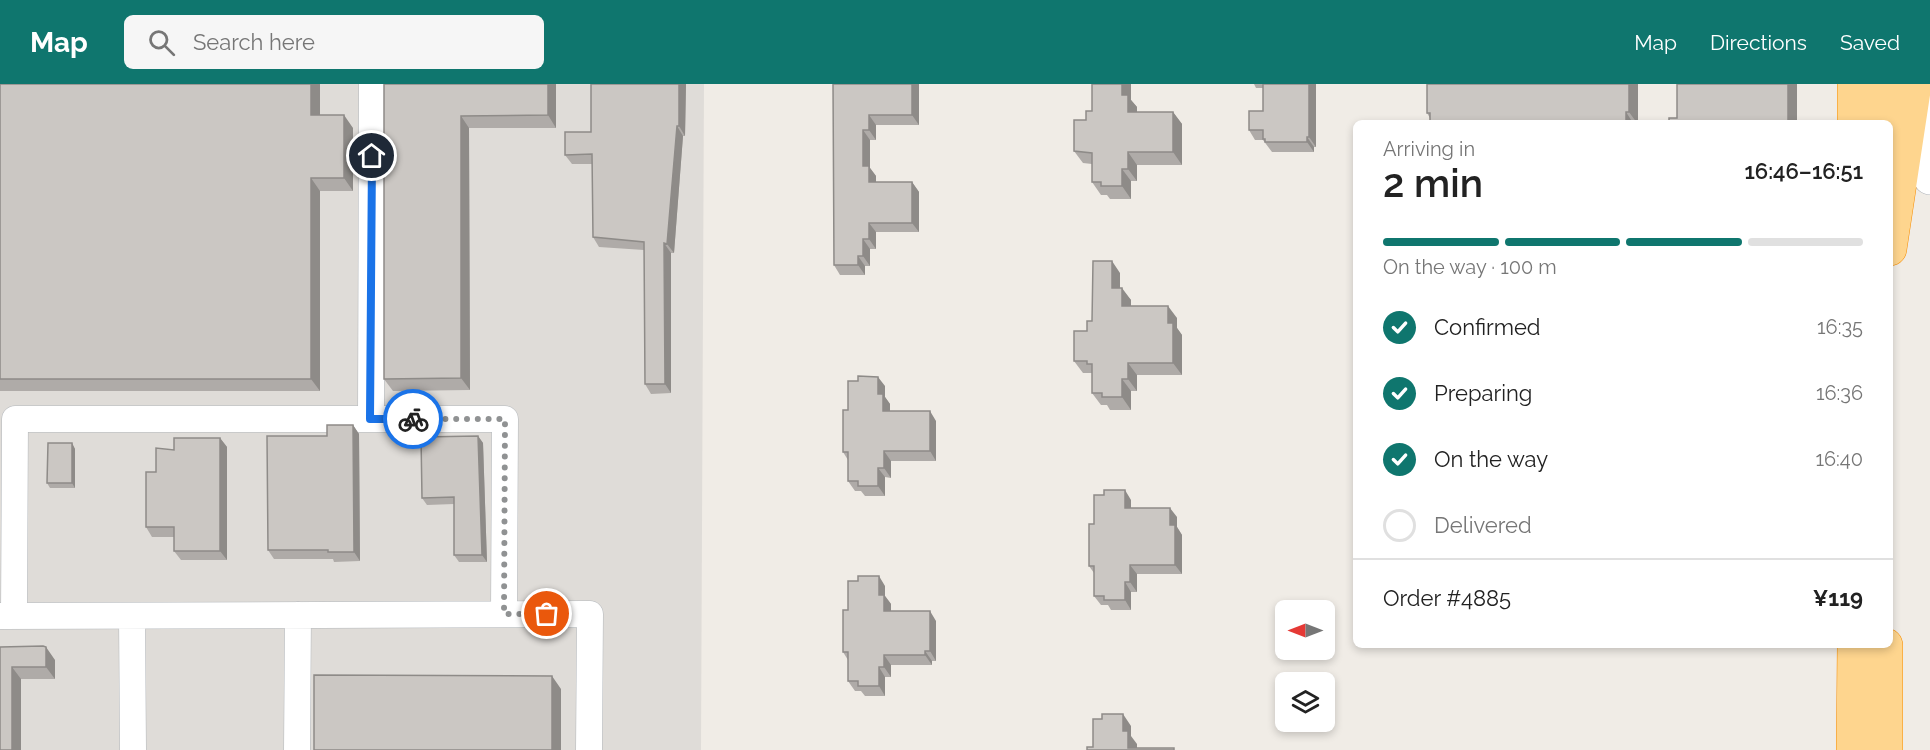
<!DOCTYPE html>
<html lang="en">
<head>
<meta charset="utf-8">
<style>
	body { margin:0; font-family:Raleway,sans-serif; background:#f6f6f6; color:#222; height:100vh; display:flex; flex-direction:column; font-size:22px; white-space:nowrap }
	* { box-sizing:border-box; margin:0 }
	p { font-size:20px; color:#767676 }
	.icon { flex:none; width:33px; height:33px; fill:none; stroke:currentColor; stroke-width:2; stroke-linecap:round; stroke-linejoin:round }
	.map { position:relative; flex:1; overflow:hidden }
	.side { position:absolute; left:1353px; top:36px; width:540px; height:528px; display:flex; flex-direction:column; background:#fff; border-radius:9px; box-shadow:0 3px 9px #0003 }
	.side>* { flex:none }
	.needle { width:39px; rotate:270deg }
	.controls { position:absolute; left:1275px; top:516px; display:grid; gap:12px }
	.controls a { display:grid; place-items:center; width:60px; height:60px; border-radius:9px; background:#fff; box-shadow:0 3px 9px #0003; font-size:30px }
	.pin { position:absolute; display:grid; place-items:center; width:51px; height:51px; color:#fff; margin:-26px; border:3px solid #fff; border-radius:50%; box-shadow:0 2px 6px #0007 }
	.courier { position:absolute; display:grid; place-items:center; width:60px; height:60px; margin:-30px; border:4px solid #1a73e8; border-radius:50%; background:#fff; color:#222; box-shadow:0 2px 8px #0007 }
	.summary em { font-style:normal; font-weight:600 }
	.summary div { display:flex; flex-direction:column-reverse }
	.summary { display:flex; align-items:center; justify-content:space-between; height:102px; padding:0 30px }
	h1 { font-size:39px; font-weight:600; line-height:45px }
	.bar { display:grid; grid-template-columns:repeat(4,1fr); gap:9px 6px; align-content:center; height:72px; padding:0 30px }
	.bar i { height:8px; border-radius:4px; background:#e0e0e0 }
	.bar .on { background:#0f766e }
	.bar p { grid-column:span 4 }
	.line { display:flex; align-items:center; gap:15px; padding:0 30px; border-top:2px solid #e0e0e0 }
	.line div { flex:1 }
	ol { padding:0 30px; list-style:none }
	li { display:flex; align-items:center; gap:18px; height:66px }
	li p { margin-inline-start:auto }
	li .icon { padding:6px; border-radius:50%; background:#0f766e; color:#fff; stroke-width:4 }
	li:last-child { color:#767676 }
	li i { width:33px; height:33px; border:3px solid #e0e0e0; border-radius:50% }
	header { display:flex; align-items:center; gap:36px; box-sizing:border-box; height:84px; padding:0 30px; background:#0f766e; color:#fff }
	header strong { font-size:28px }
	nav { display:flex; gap:33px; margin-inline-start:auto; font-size:21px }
	.search { width:420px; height:54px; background:#f6f6f6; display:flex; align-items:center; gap:15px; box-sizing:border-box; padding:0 21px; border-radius:9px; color:#767676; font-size:22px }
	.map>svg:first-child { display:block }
	.industrial { fill:#dfdcd8 }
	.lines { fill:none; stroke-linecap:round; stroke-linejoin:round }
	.street-casing { stroke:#b3b7bb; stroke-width:27 }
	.secondary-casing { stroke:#b2b6bb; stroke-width:34 }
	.highway-casing { stroke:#f68c00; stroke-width:34 }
	.street { stroke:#fff; stroke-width:26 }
	.secondary { stroke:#fff; stroke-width:33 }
	.highway { stroke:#fed58e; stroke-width:33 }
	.wall { fill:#afaba8 }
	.shaded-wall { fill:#8e8b88 }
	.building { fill:#cbc7c3; stroke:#8e8b88; stroke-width:1.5 }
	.done { stroke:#909293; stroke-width:6; stroke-dasharray:0 10.8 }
	.route { stroke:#1a73e8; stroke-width:8 }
</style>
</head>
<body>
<header>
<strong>Map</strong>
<div class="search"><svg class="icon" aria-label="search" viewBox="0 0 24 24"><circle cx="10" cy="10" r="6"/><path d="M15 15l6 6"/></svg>Search here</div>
<nav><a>Map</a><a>Directions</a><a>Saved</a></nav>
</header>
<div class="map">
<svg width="1930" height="666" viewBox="0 0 1930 666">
	<rect width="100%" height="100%" fill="#f0ece6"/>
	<path class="industrial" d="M0,0h704l-3,666h-701z"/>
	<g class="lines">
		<defs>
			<path id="street" d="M371,335l1,-335
				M0,532l590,-2 -1,136
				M14,532l1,-197h490l-1,195
				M132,532l1,134
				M297,666l1,-135"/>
			<path id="secondary" d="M1929,0l1,94"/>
			<path id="highway" d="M1886,0v39
				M1854,39v-39
				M1890,165l25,-165
				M1886,561v105
				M1853,666l1,-105"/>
		</defs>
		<use href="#street" class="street-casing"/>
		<use href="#secondary" class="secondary-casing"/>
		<use href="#highway" class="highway-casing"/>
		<use href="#street" class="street"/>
		<use href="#secondary" class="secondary"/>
		<use href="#highway" class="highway"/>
	</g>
	<path class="wall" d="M0,0h320v31l33,13v63h-33v200h-320z
		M384,0h172v44h-87l1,262 -77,1 -9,-12z
		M591,0h95l-1,52h-2l-9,117h-3v140l-20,1 -6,-10 -1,-134 -45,-3 -6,-10 -1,-73h-20l-7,-9 26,-23z
		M833,0h86v41h-43v15h-6v28l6,8v6h36l7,10v40h-43v17h-6v17h-5v9h-25l-6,-10z
		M1131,0v16l6,7v5h36l9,12v41h-45v16h-6v18h-21l-3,-4h-6l-9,-13v-18l-9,-1 -9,-12 12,-31 6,-9z
		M1254,0h62v63h-2v5h-42l-9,-12h-8l-6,-10 14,-19v-23h-7z
		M1638,0v39h-207l-1,-5 -3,-5z
		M1120,189v15l11,12v6l46,12v10l5,7v40h-45v16h-6v19h-21l-3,-5h-6l-9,-12v-20h-9l-9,-12 13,-30z
		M858,297l27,5v11l5,7v7l46,10v40h-45v17l-6,-1v19h-20l-4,-5h-6l-7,-10v-21l-5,-8 5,-42z
		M353,341l6,9 1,127 -26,1 -1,-3h-59l-6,-9 59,-114z
		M478,352l5,7 4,119h-28l-5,-7v-51l-27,1 -5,-7z
		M220,354l7,9v113h-46l-7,-9v-14h-22l-6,-10 10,-55 18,-22z
		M72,359l3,6v39h-25l-3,-5z
		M1131,416v8l46,9v10l5,8v39h-45v18h-6v18h-20l-3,-5h-7l-7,-9v-23l-5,-7 5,-42z
		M885,502v10l6,8v7l45,10v40h-4v4h-41v12h-6v19h-20l-4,-5h-6l-7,-10v-21l-5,-8 5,-42z
		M0,563l55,13v19h-34v71z"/>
	<path class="shaded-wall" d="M311,0h9v44l-9,-13z
		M548,0h8v44l-8,-13z
		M679,0h7l-1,52 -6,-10z
		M912,0h7v41l-7,-10z
		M1122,0h9v16l6,7v17l-9,-12 -6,-17z
		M1309,0h7v63l-7,-10z
		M1629,0h9v39h-1l-8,-11z
		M1788,0h9v39h-9z
		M1173,28l9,12v41l-9,-13z
		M1626,28l7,11h-7z
		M344,31l9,13v63l-9,-13z
		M869,31l7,10v15l-7,-10z
		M461,32l8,12 1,262 -9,-12z
		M677,42l6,10 -9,117 -7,-9z
		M863,46l7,10v28l6,8v16l-7,-10 -6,-16z
		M1307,53l7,10v5l-7,-10z
		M1128,68l9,13v16l-9,-12z
		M1122,85l9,12v18l-9,-13z
		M311,94l9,13v200l-9,-12z
		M912,98l7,10v40l-7,-9z
		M869,139l7,9v17l-7,-10z
		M863,155l7,10v17l-7,-10z
		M664,159l7,10v140l-6,-9z
		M858,172l7,10v9l-7,-10z
		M1112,177l8,12v27l-8,-12z
		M1122,204l9,12v18l-9,-12z
		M1168,222l9,12v10l5,7v40l-9,-12 -5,-40z
		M1128,279l9,12v16l-9,-12z
		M878,293l7,9v11l5,7v17l-7,-10 -5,-17z
		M1122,295l9,12v19l-9,-13z
		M930,327l6,10v40l-6,-10z
		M353,341l6,9 1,127 -6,-9z
		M478,352l5,7 4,119 -5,-7z
		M220,354l7,9v113l-7,-9z
		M72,359l3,6v39l-3,-5z
		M884,367l7,10v17l-7,-10z
		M878,384l7,9v19l-7,-10z
		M1125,406l6,10v17l-6,-9z
		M1170,424l7,9v10l5,8v39l-7,-9 -5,-40z
		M1130,481l7,9v18l-7,-10z
		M879,492l6,10v10l6,8v17l-7,-10 -5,-16z
		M1125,498l6,10v18l-6,-10z
		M930,527l6,10v40l-6,-10z
		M46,563l9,13v19l-9,-12z
		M925,567l7,10v4l-7,-10z
		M884,571l7,10v12l-7,-10z
		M12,583l9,12v71h-9z
		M879,583l6,10v19l-6,-10z
		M552,592l9,13v61h-9z
		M1123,630l8,12v10l6,8v6l-9,-2 -5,-17z"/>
	<path class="building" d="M0,0h311v31h33v63h-33v201h-311z
		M384,0h164v31l-87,1v262l-77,1z
		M591,0h88v42h-2l-10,118 -3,-1 1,141h-20l-1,-142 -51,-5 -1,-83 -27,1v-23h26z
		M833,0h79v31h-43v15h-6v36h6v16h43v41h-43v16h-6v17h-5v9h-24z
		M1092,0h30v11h6v17h45v40h-45v17h-6v17h-21v-4h-9v-29l-18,-2v-31h12v-9h6z
		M1263,0h46v53h-2v5h-42v-3h-2v-9h-14v-19h14z
		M1427,0h202v28h-3v11h-196v-10h-3z
		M1677,0h111v39h-119v-5h8z
		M1093,177h19v27h10v18h46v17h5v40h-45v16h-6v18h-20v-4h-10v-29h-5v-3h-13v-30h13v-10h5z
		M858,292l20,1v17h5v17h47v40h-46v17h-6v18h-20v-5h-10v-29h-5v-42h5v-29h10z
		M327,341h26l1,127h-26v-2h-60l-1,-114h60z
		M478,352l4,119h-28v-58l-32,1 -1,-61z
		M174,354h46v113h-46v-24h-28v-55h10v-24l18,2z
		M48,359h24v40h-25z
		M1104,406h21v18h45v17h5v40h-45v17h-5v18h-21v-4h-10v-30h-5v-42h5v-29h10z
		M858,492h21v19h5v16h46v40h-5v4h-41v12h-5v19h-21v-5h-10v-29h-5v-42h5v-29h10z
		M43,562l3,1v20h-34v83h-12v-103z
		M314,591l238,1v74h-238z
		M1102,630h21v17h5v17h46v2h-87v-3h6v-28h9z"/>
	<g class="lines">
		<path class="done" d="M413,335h92l-1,195h43"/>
		<path class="route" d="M372,72l-2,263h43"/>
	</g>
</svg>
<div class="controls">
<a><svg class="needle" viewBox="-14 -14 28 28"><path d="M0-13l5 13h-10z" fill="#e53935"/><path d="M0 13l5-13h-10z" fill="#767676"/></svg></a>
<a><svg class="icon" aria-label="layers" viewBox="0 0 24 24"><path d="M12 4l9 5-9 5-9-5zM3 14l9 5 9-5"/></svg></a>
</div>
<div class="pin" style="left:547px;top:530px;background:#ea580c"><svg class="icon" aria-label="bag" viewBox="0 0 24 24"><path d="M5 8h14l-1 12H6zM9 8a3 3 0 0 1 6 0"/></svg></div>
<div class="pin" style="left:372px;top:72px;background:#1f2937"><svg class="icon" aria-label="home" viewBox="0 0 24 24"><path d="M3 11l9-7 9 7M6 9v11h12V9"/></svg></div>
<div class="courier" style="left:413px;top:335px"><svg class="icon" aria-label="bike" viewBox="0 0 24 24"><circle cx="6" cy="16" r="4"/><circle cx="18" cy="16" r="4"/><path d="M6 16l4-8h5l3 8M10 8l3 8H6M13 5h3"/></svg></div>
<section class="side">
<div class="summary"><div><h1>2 min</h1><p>Arriving in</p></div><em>16:46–16:51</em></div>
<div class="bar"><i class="on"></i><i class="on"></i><i class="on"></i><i></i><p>On the way · 100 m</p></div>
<ol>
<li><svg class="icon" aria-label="check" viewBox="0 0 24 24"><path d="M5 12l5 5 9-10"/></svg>Confirmed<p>16:35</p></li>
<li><svg class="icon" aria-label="check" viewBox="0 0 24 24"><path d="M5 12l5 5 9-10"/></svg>Preparing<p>16:36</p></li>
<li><svg class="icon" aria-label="check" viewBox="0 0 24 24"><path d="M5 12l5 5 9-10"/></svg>On the way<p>16:40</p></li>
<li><i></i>Delivered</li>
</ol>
<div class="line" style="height:78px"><div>Order #4885</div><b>¥119</b></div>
</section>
</div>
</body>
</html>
